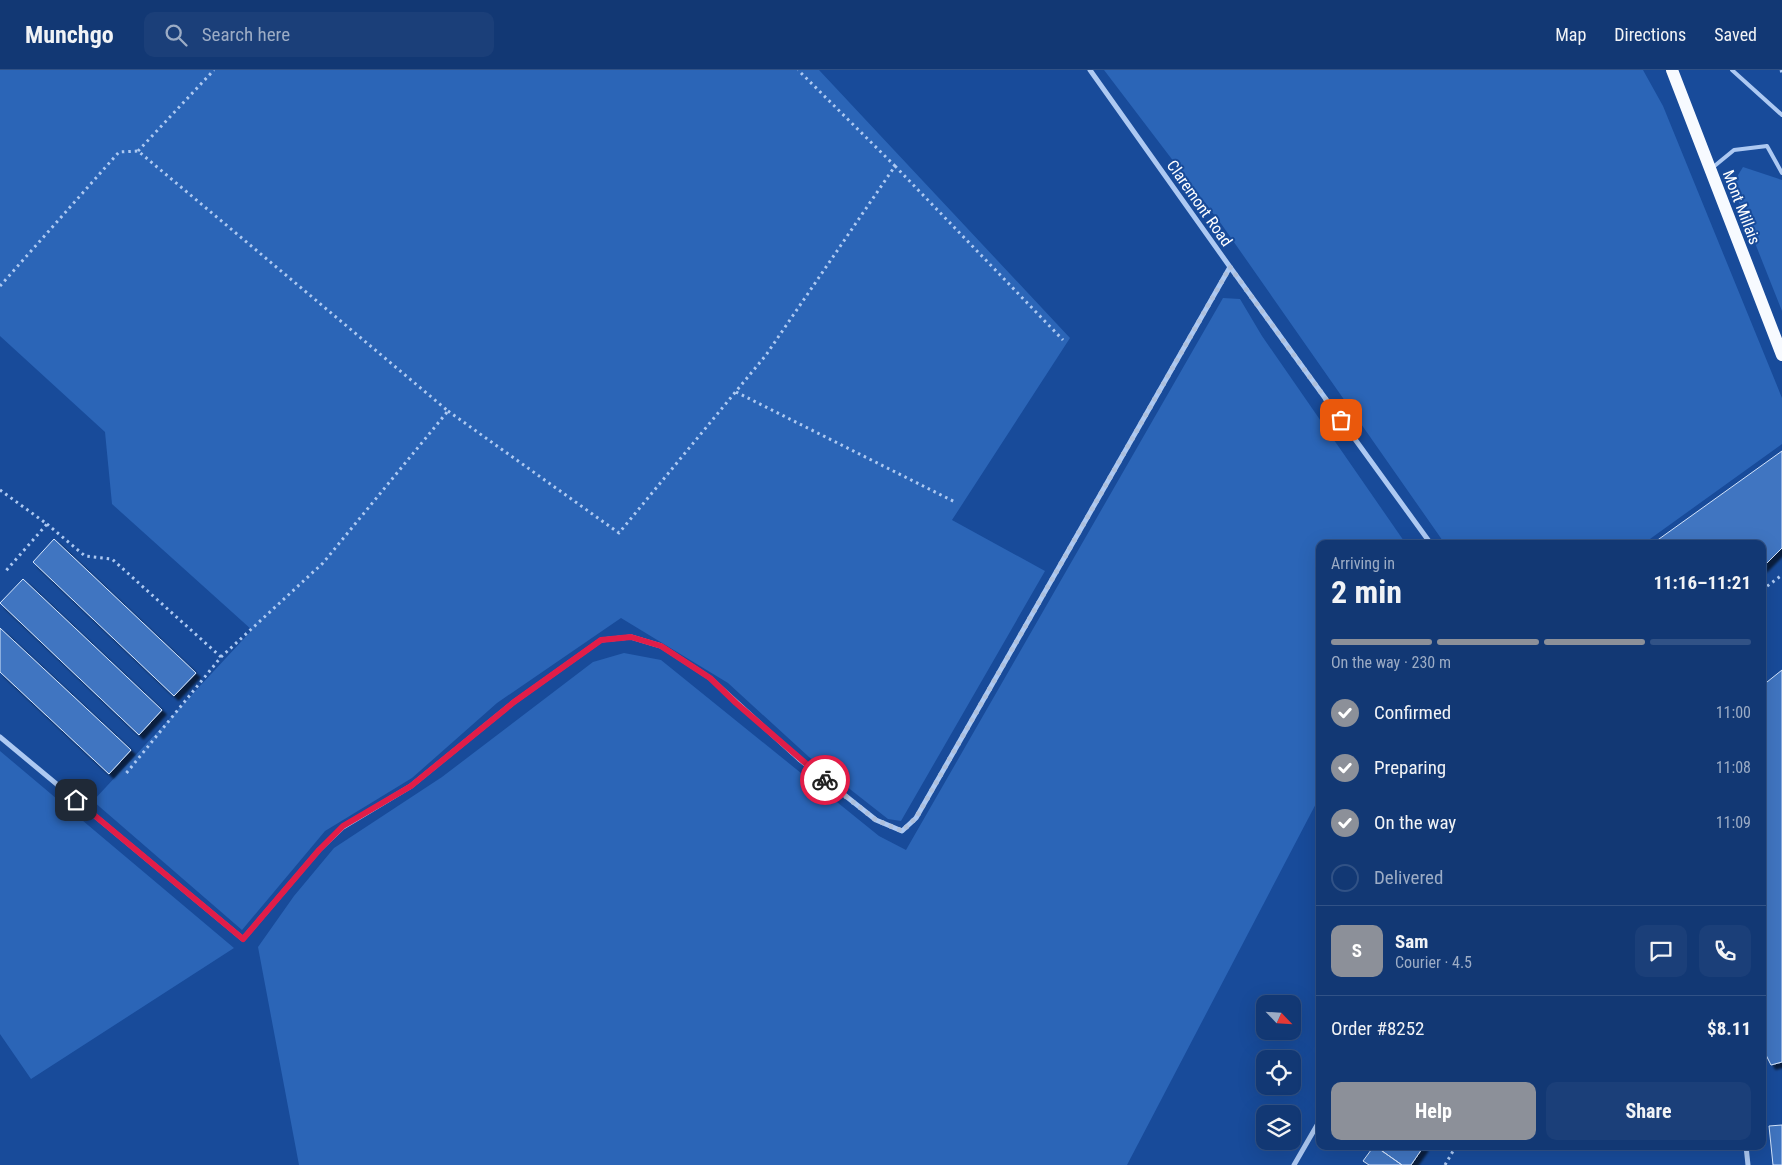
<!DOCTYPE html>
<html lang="en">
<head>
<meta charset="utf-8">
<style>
	body { margin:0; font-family:"Roboto Condensed",sans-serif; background:#1b3f79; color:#f1f3f6; height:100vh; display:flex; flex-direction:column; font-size:19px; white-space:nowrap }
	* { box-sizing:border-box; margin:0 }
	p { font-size:16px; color:#9cacc5 }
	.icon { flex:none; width:28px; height:28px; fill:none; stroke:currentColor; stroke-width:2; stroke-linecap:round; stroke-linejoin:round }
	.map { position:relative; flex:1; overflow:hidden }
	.drawer { position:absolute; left:1316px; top:470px; width:450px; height:610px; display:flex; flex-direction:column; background:#123874; border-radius:10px; box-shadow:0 5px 20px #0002,0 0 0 1px #315286 }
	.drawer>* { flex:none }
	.needle { width:32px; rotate:115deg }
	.fabs { position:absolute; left:1256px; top:925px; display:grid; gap:10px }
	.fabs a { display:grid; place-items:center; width:45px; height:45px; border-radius:10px; background:#123874; box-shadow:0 5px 20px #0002,0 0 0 1px #315286; font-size:25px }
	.pin { position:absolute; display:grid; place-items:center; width:42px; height:42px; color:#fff; margin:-21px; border-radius:10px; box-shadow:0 2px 8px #0006 }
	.courier { position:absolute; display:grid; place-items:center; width:50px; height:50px; margin:-25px; border:4px solid #e11d48; border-radius:50%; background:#fff; color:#222; box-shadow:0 1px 6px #0007 }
	.overview em { font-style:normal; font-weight:700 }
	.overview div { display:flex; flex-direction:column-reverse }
	.overview { display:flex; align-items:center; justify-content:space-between; height:85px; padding:0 15px }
	h1 { font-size:32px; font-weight:700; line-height:38px }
	.bar { display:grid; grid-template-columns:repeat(4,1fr); gap:8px 5px; align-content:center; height:60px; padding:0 15px }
	.bar i { height:6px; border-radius:4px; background:#315286 }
	.bar .current { background:#8c9099 }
	.bar p { grid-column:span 4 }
	.line { display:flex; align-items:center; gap:12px; padding:0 15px; border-top:1px solid #315286 }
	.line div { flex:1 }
	.round { display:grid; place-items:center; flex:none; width:52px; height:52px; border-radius:10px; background:#1b3f79 }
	ol { padding:0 15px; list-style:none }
	li { display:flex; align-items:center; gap:15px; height:55px }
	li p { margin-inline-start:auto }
	li .icon { padding:5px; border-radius:50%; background:#8c9099; color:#fff; stroke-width:4 }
	li:last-child { color:#9cacc5 }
	li i { width:28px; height:28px; border:2px solid #315286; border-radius:50% }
	.cta { display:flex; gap:10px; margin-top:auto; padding:10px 15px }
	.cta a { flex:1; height:58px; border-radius:10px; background:#8c9099; color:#fff; font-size:20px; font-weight:700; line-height:58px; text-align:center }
	.cta a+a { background:#1b3f79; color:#f1f3f6 }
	header { display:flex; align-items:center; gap:30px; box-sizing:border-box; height:70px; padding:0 25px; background:#123874; border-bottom:1px solid #315286 }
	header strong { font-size:24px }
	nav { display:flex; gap:28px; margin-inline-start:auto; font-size:18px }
	.search { width:350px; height:45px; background:#1b3f79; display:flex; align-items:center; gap:12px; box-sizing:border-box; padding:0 18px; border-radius:10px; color:#9cacc5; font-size:19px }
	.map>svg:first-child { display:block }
	.green { fill:#2b65b7 }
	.building { fill:#4075c1; stroke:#d4e5fc; filter:url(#shadow) }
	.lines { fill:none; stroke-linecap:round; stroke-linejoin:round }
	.path { stroke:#adc9f2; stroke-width:3; stroke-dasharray:2.5 4; stroke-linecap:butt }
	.lane { stroke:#adc9f2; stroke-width:4 }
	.street { stroke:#adc9f2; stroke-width:5 }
	.primary { stroke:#f7faff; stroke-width:12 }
	.done { stroke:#aec0dc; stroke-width:5; stroke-dasharray:0 9 }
	.route { stroke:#e11d48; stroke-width:6 }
	.labels { text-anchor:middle; stroke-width:4; stroke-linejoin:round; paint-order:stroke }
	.street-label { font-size:16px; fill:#fff; stroke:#184b9a }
</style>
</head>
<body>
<header>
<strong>Munchgo</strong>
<div class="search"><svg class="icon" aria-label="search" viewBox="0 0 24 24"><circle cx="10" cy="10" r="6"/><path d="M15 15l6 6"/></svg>Search here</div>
<nav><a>Map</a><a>Directions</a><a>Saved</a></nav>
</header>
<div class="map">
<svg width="1782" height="1095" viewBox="0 0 1782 1095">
	<defs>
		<filter id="shadow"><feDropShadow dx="4.5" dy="4.5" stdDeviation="1" flood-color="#0009"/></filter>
	</defs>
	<rect width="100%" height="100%" fill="#184b9a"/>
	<path class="green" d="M0,0h819l251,268 -118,182 93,51 -144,250 -13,-2 -79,-62 -81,-74 -107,-65 -124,85 -85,75 -87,53 -83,99 -149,-129 159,-171 -140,-126 -7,-72 -105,-96z
		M1104,0h539l20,36 119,292v46l-139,100h-198l-223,-319z
		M1743,97l39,13v131l-50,-126z
		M1223,228l17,1 22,37 144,208h-86v252l-193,369h-828l-41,-218 36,-51 40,-48 108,-71 151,-115 31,-9 37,7 218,176 27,14z
		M0,681l234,197 -203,131 -31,-45z"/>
	<path class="building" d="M1782,381v97l-20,20v-24h-110z
		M54,469l142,134 -22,23 -141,-134z
		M23,509l139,131 -23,25 -139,-132z
		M0,558l131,122 -22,24 -109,-102z
		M1782,600v392l-11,3 -9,-18v-361z
		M1782,1055v40h-9l-4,-39z
		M1374,1076h1l27,19h-33l-6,-4z
		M1375,1076h49l-13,19h-9z"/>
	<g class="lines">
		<path class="path" d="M1781,0l1,3
			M138,81l76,-81
			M895,96l168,174
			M0,216l119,-134 19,-1 310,260 -125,152 -102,94 -97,119
			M736,322l219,110
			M448,341l171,122 147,-178 129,-189 -97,-96
			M0,420l47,34 -43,49
			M47,454l38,32 27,3 109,98
			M1762,520l20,-15
			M1445,1095l11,-19"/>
		<path class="lane" d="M1732,0l50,45
			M1712,98l22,-18 33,-4 15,27"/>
		<path class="street" d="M1090,0l140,197 201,277
			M0,667l243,202 76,-89 24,-23 68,-41 103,-84 87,-62 30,-3 30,9 49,32 89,81 77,61 26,11 14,-13 314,-551
			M1746,1076l2,19
			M1294,1095l26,-45"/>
		<path class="primary" d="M1672,0l110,285"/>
	</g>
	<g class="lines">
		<path class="done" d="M825,710l51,40 26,11 14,-13 314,-551 111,153"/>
		<path class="route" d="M76,730l167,139 76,-89 24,-24 68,-40 103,-84 87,-62 30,-3 30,9 49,32 26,25 89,77"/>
	</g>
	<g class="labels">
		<g class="street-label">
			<text transform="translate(1200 133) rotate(55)" y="6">Claremont Road</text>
			<text transform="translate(1742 137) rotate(69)" y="6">Mont Millais</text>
		</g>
	</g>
</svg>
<div class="fabs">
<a><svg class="needle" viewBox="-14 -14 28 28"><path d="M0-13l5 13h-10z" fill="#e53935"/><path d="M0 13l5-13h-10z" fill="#9cacc5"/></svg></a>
<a><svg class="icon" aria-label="locate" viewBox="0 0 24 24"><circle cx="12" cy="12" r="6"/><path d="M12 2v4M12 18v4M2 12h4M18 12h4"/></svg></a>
<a><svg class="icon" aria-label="layers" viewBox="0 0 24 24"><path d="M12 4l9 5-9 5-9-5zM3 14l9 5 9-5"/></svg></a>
</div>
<div class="pin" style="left:1341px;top:350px;background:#ea580c"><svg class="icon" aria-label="bag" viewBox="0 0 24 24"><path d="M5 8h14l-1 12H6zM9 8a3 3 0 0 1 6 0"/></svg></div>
<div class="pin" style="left:76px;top:730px;background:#1f2937"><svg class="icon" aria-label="home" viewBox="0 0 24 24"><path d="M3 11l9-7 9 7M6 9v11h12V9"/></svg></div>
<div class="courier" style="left:825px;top:710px"><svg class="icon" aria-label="bike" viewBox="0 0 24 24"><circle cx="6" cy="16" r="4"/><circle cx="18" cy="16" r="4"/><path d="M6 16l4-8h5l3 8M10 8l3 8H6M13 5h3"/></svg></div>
<section class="drawer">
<div class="overview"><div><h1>2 min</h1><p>Arriving in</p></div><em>11:16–11:21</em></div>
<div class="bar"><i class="current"></i><i class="current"></i><i class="current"></i><i></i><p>On the way · 230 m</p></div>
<ol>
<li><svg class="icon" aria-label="check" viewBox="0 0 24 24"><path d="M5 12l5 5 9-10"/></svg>Confirmed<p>11:00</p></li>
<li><svg class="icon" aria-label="check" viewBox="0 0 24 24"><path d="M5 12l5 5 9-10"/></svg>Preparing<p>11:08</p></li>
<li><svg class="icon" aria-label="check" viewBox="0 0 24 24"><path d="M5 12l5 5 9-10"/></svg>On the way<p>11:09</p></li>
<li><i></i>Delivered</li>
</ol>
<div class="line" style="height:90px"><b class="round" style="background:#8c9099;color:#fff">S</b><div><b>Sam</b><p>Courier · 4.5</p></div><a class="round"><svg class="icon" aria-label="chat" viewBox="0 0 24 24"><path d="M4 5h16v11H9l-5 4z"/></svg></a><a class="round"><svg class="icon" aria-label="phone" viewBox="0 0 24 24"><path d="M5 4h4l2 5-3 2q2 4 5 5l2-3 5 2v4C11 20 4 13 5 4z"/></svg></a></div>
<div class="line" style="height:65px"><div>Order #8252</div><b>$8.11</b></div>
<div class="cta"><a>Help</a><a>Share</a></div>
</section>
</div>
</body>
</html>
